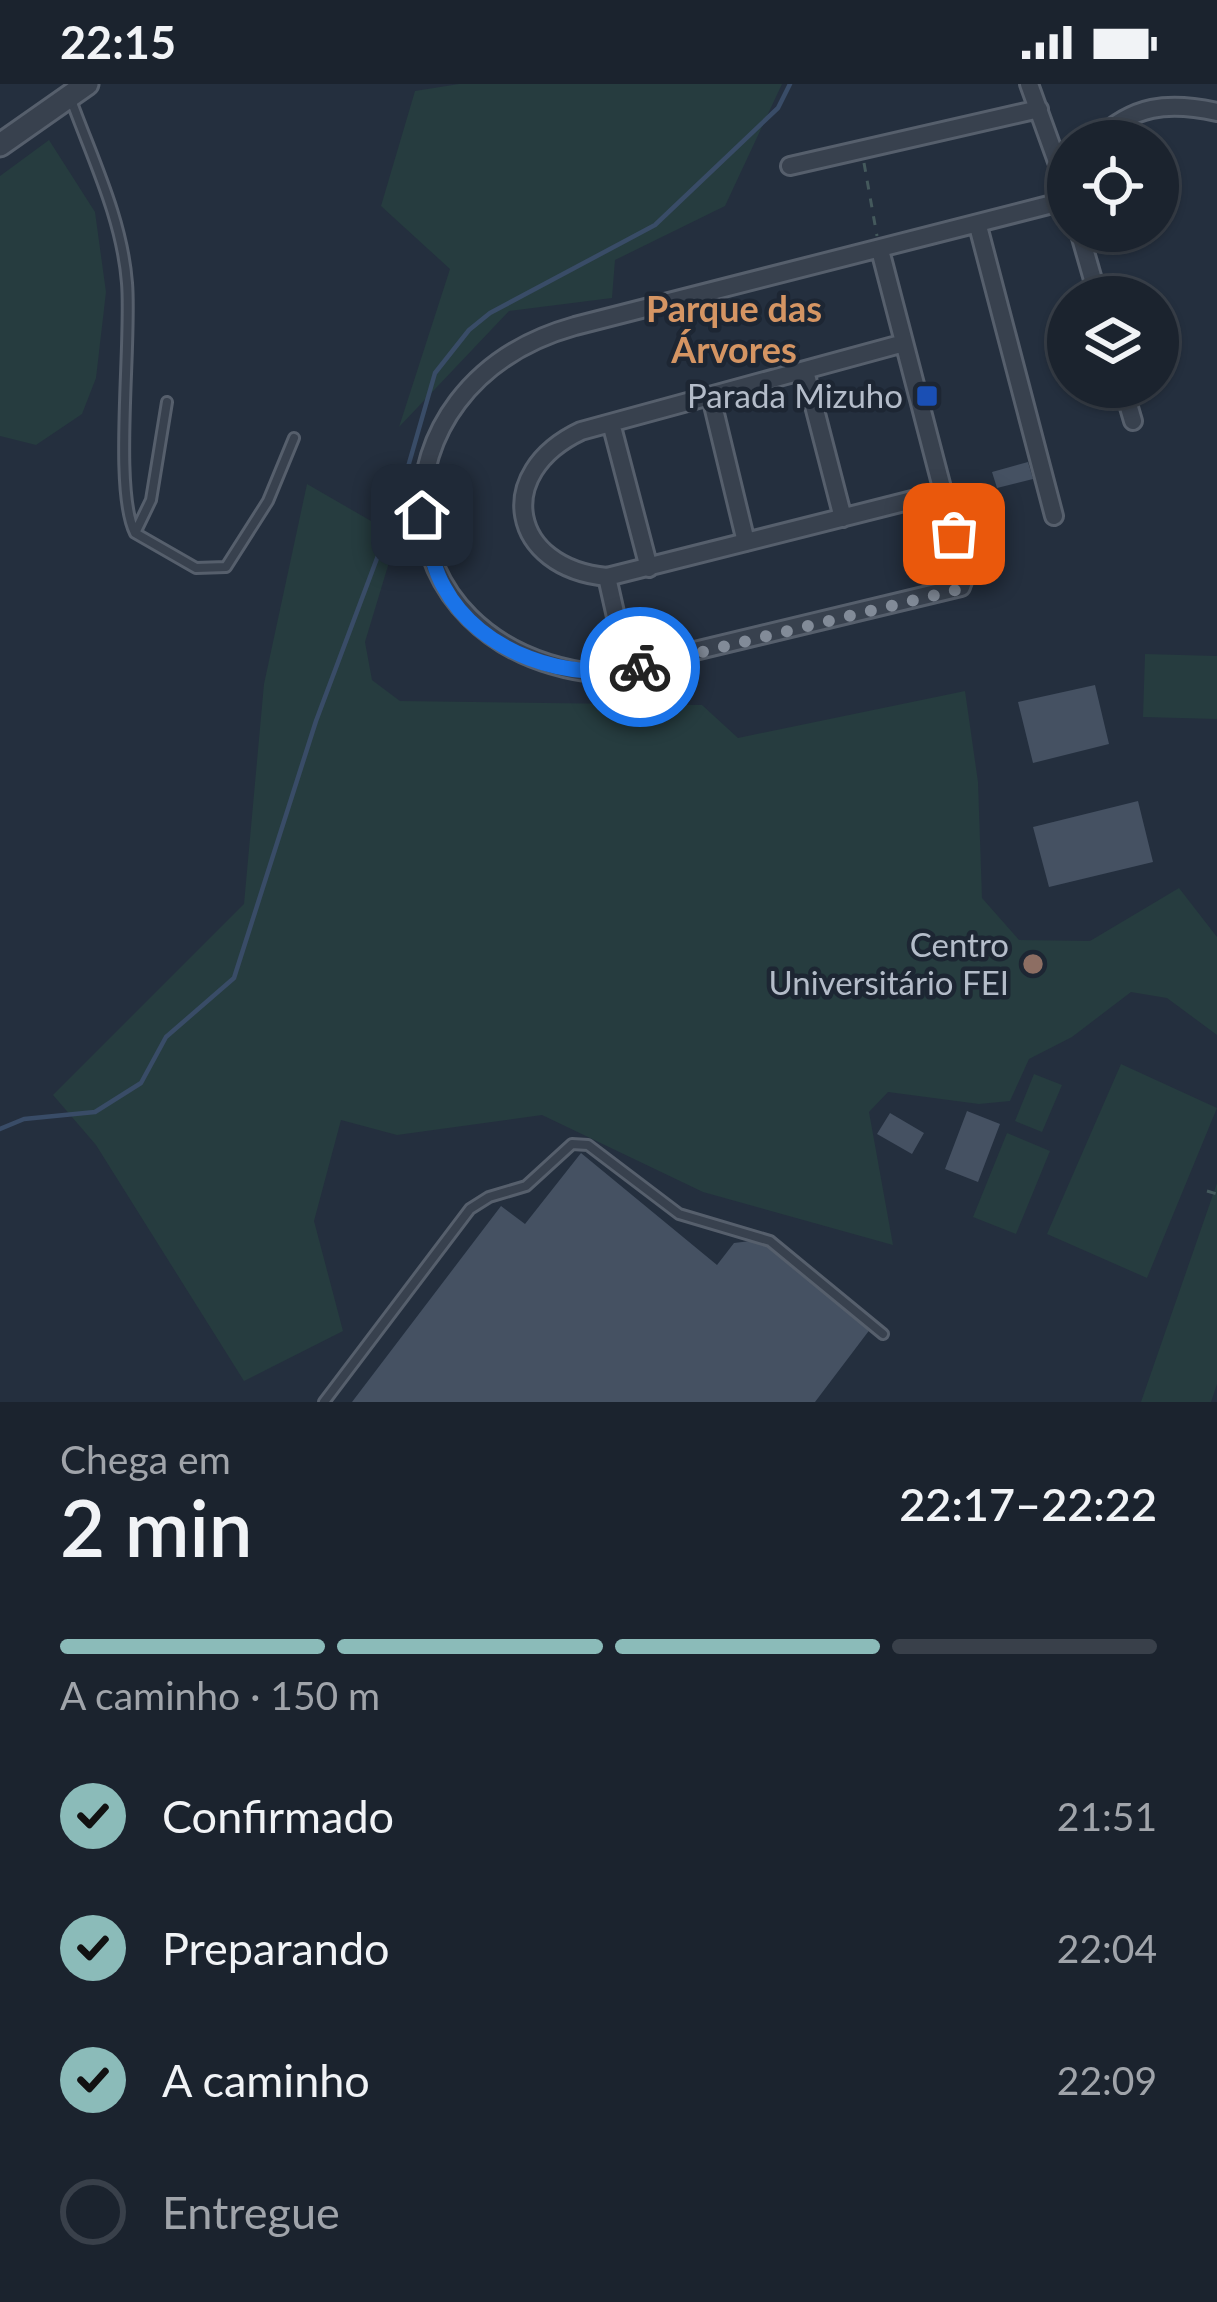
<!DOCTYPE html>
<html lang="pt">
<head>
<meta charset="utf-8">
<style>
	body { margin:0; font-family:Lato,sans-serif; background:#242b36; color:#f1f3f6; height:100vh; display:flex; flex-direction:column; font-size:45px; white-space:nowrap }
	* { box-sizing:border-box; margin:0 }
	p { font-size:39px; color:#a0a4aa }
	.icon { flex:none; width:66px; height:66px; fill:none; stroke:currentColor; stroke-width:2; stroke-linecap:round; stroke-linejoin:round }
	.map { position:relative; height:1318px; overflow:hidden }
	.side { display:flex; flex-direction:column; background:#1b232e; flex:1 }
	.side>* { flex:none }
	.fabs { position:absolute; left:1047px; top:36px; display:grid; gap:24px }
	.fabs a { display:grid; place-items:center; width:132px; height:132px; border-radius:50%; background:#1b232e; box-shadow:0 3px 9px #0004,0 0 0 3px #39404a; font-size:60px }
	.pin { position:absolute; display:grid; place-items:center; width:102px; height:102px; color:#fff; margin:-51px; border-radius:24px; box-shadow:0 6px 18px #0006 }
	.courier { position:absolute; display:grid; place-items:center; width:120px; height:120px; margin:-60px; border:9px solid #1a73e8; border-radius:50%; background:#fff; color:#222; box-shadow:0 3px 15px #0007 }
	.head em { font-style:normal; font-weight:600 }
	.head div { display:flex; flex-direction:column-reverse }
	.head { display:flex; align-items:center; justify-content:space-between; height:204px; padding:0 60px }
	h1 { font-size:78px; font-weight:600; line-height:90px }
	.bar { display:grid; grid-template-columns:repeat(4,1fr); gap:18px 12px; align-content:center; height:144px; padding:0 60px }
	.bar i { height:15px; border-radius:9px; background:#39404a }
	.bar .current { background:#8bbbb9 }
	.bar p { grid-column:span 4 }
	ol { padding:0 60px; list-style:none }
	li { display:flex; align-items:center; gap:36px; height:132px }
	li p { margin-inline-start:auto }
	li .icon { padding:12px; border-radius:50%; background:#8bbbb9; color:#111; stroke-width:4 }
	li:last-child { color:#a0a4aa }
	li i { width:66px; height:66px; border:6px solid #39404a; border-radius:50% }
	.status { display:flex; justify-content:space-between; align-items:center; height:84px; padding:0 60px; background:#1b232e; direction:ltr }
	.status svg { height:33px; fill:currentColor }
	.map>svg:first-child { display:block }
	.green { fill:#263c3f }
	.lines { fill:none; stroke-linecap:round; stroke-linejoin:round }
	.stream { stroke:#394c67; stroke-width:4.5 }
	.building { fill:#455162 }
	.service-casing { stroke:#565f6c; stroke-width:14 }
	.minor-casing { stroke:#565f6c; stroke-width:22 }
	.tertiary-casing { stroke:#565f6c; stroke-width:27 }
	.path { stroke:#44595c; stroke-width:3; stroke-dasharray:9 9; stroke-linecap:butt }
	.service { stroke:#38414e; stroke-width:8 }
	.minor { stroke:#38414e; stroke-width:16 }
	.tertiary { stroke:#38414e; stroke-width:21 }
	.done { stroke:#828b98; stroke-width:12; stroke-dasharray:0 21.6 }
	.route { stroke:#1a73e8; stroke-width:15 }
	.transit-dot { fill:#1a4fb4; stroke:#1d2633; stroke-width:4.5 }
	.education-dot { fill:#8d6e63; stroke:#1d2633; stroke-width:4.5 }
	.labels { text-anchor:middle; stroke-width:9; stroke-linejoin:round; paint-order:stroke }
	.poi-label { font-size:33px; fill:#b4bcc9; stroke:#1d2633; text-anchor:end }
	.neighbourhood-label { font-size:36px; font-weight:bold; fill:#d59563; stroke:#1d2633 }
</style>
</head>
<body>
<div class="status"><b>22:15</b><svg viewBox="0 0 49 12"><path d="M0 12V9h3v3zM5 12V6h3v6zM10 12V3h3v9zM15 12V0h3v12zM26 1h20v11H26zM47 4h2v5h-2z"/></svg></div>
<div class="map">
<svg width="1217" height="1318" viewBox="0 0 1217 1318">
	<rect width="100%" height="100%" fill="#242f3e"/>
	<path class="green" d="M459,0h323l-57,122 -110,54 -3,38 -103,13 -110,116 51,-158 -69,-63 34,-115z
		M49,56l46,72 11,80 -10,86 -14,36 -46,31 -36,-9v-260z
		M307,400l90,52 -32,106 7,38 28,21 302,4 36,33 227,-47 13,91 4,116 37,42 71,1 89,-53 38,49v98l-50,-37 -36,-6 -59,45 -43,22 -19,42 -31,3 -91,-12 -19,20 24,133 -190,-53 -161,-77 -145,20 -56,-15 -27,101 29,110 -99,50 -148,-236 -43,-50 191,-191 20,-220z
		M1145,570l72,2v63l-74,-2z
		M1121,980l96,44 -70,170 -100,-44z
		M1034,990l28,11 -20,47 -27,-11z
		M1007,1049l43,18 -34,83 -43,-17z
		M1217,1099v201l-6,18h-70z"/>
	<g class="lines">
		<path class="stream" d="M0,1045l24,-10 71,-7 46,-29 25,-46 68,-59 82,-257 81,-216 38,-132 34,-43 21,-17 165,-88 123,-117 12,-24"/>
	</g>
	<path class="building" d="M1028,378l5,17 -36,9 -5,-16z
		M1095,601l14,59 -76,19 -15,-61z
		M1138,717l15,61 -104,25 -16,-60z
		M967,1027l33,13 -22,58 -33,-13z
		M890,1029l34,20 -12,21 -35,-20z
		M581,1069l136,112 17,-22 25,-3 112,88 -56,74h-463l149,-196 24,18z"/>
	<g class="lines">
		<defs>
			<path id="service" d="M70,13c22,61 52,121 57,186 5,58 -14,206 8,250l61,35 30,-1 42,-66 26,-63
				M136,447l15,-31 16,-98
				M324,1318l146,-193 19,-12 37,-11 46,-42 16,1 91,69 91,27 113,93"/>
			<path id="minor" d="M1029,0l39,108
				M1096,57c37,-36 72,-40 121,-29
				M790,82l249,-57
				M978,142l76,290
				M1079,147l19,66
				M880,166l85,326 -4,11 -362,87c-227,-25 -235,-289 -24,-348l493,-126
				M904,259l-323,88c-89,42 -71,137 26,146l337,-85
				M805,287l38,147
				M1123,303l10,34
				M711,313l35,145
				M611,339l38,145
				M607,493l21,93"/>
			<path id="tertiary" d="M0,61l87,-61"/>
		</defs>
		<use href="#service" class="service-casing"/>
		<use href="#minor" class="minor-casing"/>
		<use href="#tertiary" class="tertiary-casing"/>
		<path class="path" d="M864,79l13,73
			M1207,1107l10,3"/>
		<use href="#service" class="service"/>
		<use href="#minor" class="minor"/>
		<use href="#tertiary" class="tertiary"/>
	</g>
	<g class="lines">
		<path class="done" d="M640,583l316,-77 9,-14 -11,-42"/>
		<path class="route" d="M422,431c6,24 10,51 22,72 36,67 126,96 196,80"/>
	</g>
	<rect class="transit-dot" x="915" y="300" width="24" height="24" rx="6"/>
	<circle class="education-dot" cx="1033" cy="880" r="12"/>
	<g class="labels">
		<g class="poi-label">
			<text x="903" y="324">Parada Mizuho</text>
			<text x="1009" y="873">Centro<tspan x="1009" dy="38">Universitário FEI</tspan></text>
		</g>
		<g class="neighbourhood-label">
			<text x="734" y="238">Parque das<tspan x="734" dy="41">Árvores</tspan></text>
		</g>
	</g>
</svg>
<div class="fabs">
<a><svg class="icon" aria-label="locate" viewBox="0 0 24 24"><circle cx="12" cy="12" r="6"/><path d="M12 2v4M12 18v4M2 12h4M18 12h4"/></svg></a>
<a><svg class="icon" aria-label="layers" viewBox="0 0 24 24"><path d="M12 4l9 5-9 5-9-5zM3 14l9 5 9-5"/></svg></a>
</div>
<div class="pin" style="left:954px;top:450px;background:#ea580c"><svg class="icon" aria-label="bag" viewBox="0 0 24 24"><path d="M5 8h14l-1 12H6zM9 8a3 3 0 0 1 6 0"/></svg></div>
<div class="pin" style="left:422px;top:431px;background:#1f2937"><svg class="icon" aria-label="home" viewBox="0 0 24 24"><path d="M3 11l9-7 9 7M6 9v11h12V9"/></svg></div>
<div class="courier" style="left:640px;top:583px"><svg class="icon" aria-label="bike" viewBox="0 0 24 24"><circle cx="6" cy="16" r="4"/><circle cx="18" cy="16" r="4"/><path d="M6 16l4-8h5l3 8M10 8l3 8H6M13 5h3"/></svg></div>
</div>
<section class="side">
<div class="head"><div><h1>2 min</h1><p>Chega em</p></div><em>22:17–22:22</em></div>
<div class="bar"><i class="current"></i><i class="current"></i><i class="current"></i><i></i><p>A caminho · 150 m</p></div>
<ol>
<li><svg class="icon" aria-label="check" viewBox="0 0 24 24"><path d="M5 12l5 5 9-10"/></svg>Confirmado<p>21:51</p></li>
<li><svg class="icon" aria-label="check" viewBox="0 0 24 24"><path d="M5 12l5 5 9-10"/></svg>Preparando<p>22:04</p></li>
<li><svg class="icon" aria-label="check" viewBox="0 0 24 24"><path d="M5 12l5 5 9-10"/></svg>A caminho<p>22:09</p></li>
<li><i></i>Entregue</li>
</ol>
</section>
</body>
</html>
